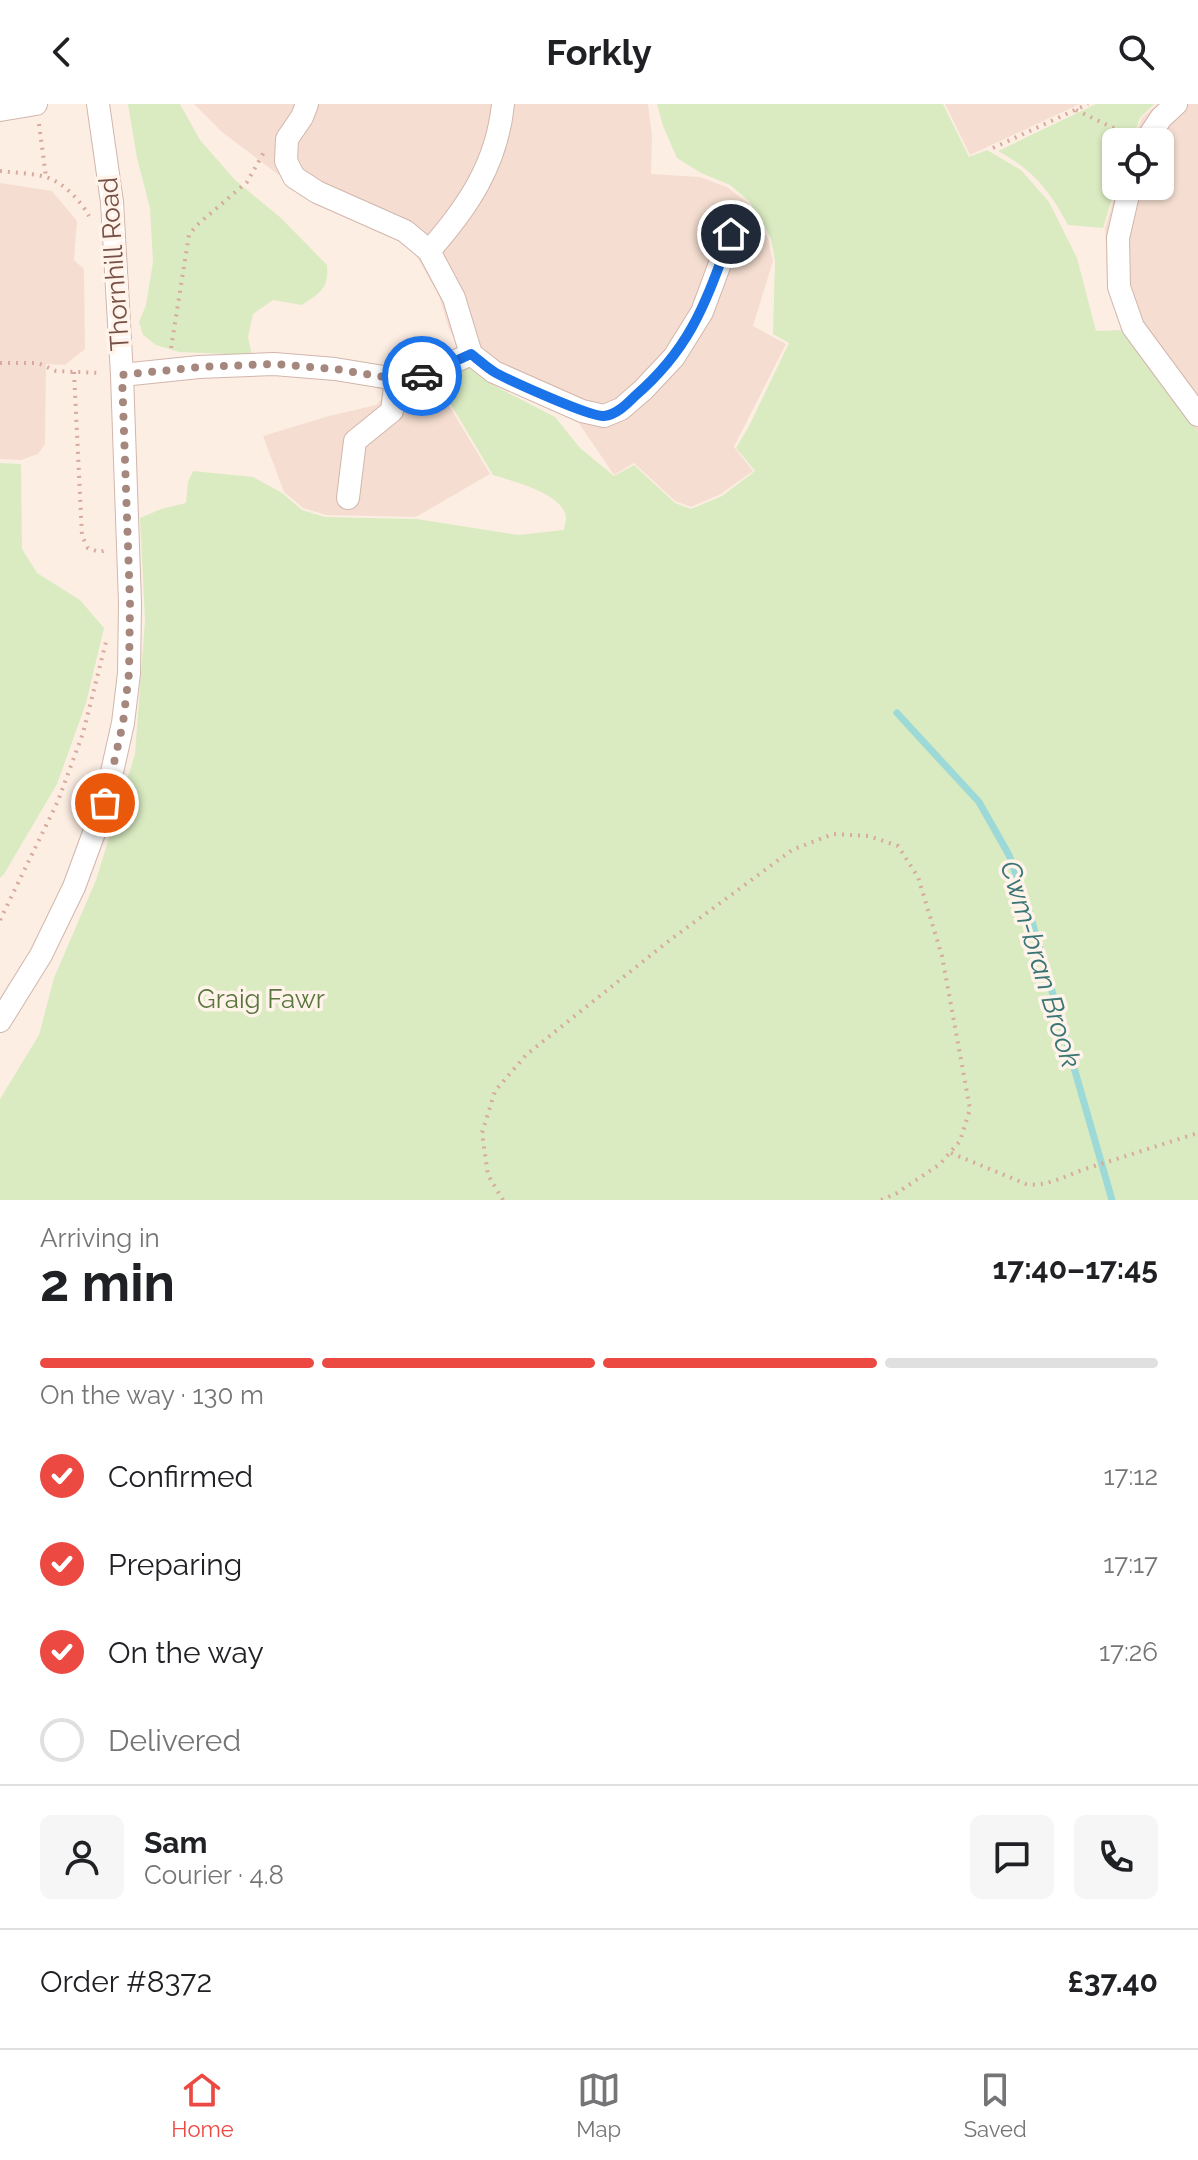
<!DOCTYPE html>
<html lang="en">
<head>
<meta charset="utf-8">
<style>
	body { margin:0; font-family:Raleway,sans-serif; background:#f6f6f6; color:#202124; height:100vh; display:flex; flex-direction:column; font-size:30px; white-space:nowrap }
	* { box-sizing:border-box; margin:0 }
	p { font-size:26px; color:#757577 }
	.icon { flex:none; width:44px; height:44px; fill:none; stroke:currentColor; stroke-width:2; stroke-linecap:round; stroke-linejoin:round }
	.map { position:relative; height:1096px; overflow:hidden }
	.side { display:flex; flex-direction:column; background:#fff; flex:1 }
	.side>* { flex:none }
	.buttons { position:absolute; left:1102px; top:24px; display:grid; gap:16px }
	.buttons a { display:grid; place-items:center; width:72px; height:72px; border-radius:12px; background:#fff; box-shadow:0 2px 6px #0004; font-size:40px }
	.pin { position:absolute; display:grid; place-items:center; width:68px; height:68px; color:#fff; margin:-34px; border:4px solid #fff; border-radius:50%; box-shadow:0 2px 8px #0007 }
	.courier { position:absolute; display:grid; place-items:center; width:80px; height:80px; margin:-40px; border:6px solid #1a73e8; border-radius:50%; background:#fff; color:#222; box-shadow:0 2px 10px #0007 }
	.summary em { font-style:normal; font-weight:700 }
	.summary div { display:flex; flex-direction:column-reverse }
	.summary { display:flex; align-items:center; justify-content:space-between; height:136px; padding:0 40px }
	h1 { font-size:52px; font-weight:700; line-height:60px }
	.bar { display:grid; grid-template-columns:repeat(4,1fr); gap:12px 8px; align-content:center; height:96px; padding:0 40px }
	.bar i { height:10px; border-radius:6px; background:#e0e0e0 }
	.bar .selected { background:#ec4943 }
	.bar p { grid-column:span 4 }
	.line { display:flex; align-items:center; gap:20px; padding:0 40px; border-top:2px solid #e0e0e0 }
	.line div { flex:1 }
	.round { display:grid; place-items:center; flex:none; width:84px; height:84px; border-radius:12px; background:#f6f6f6 }
	ol { padding:0 40px; list-style:none }
	li { display:flex; align-items:center; gap:24px; height:88px }
	li p { margin-inline-start:auto }
	li .icon { padding:8px; border-radius:50%; background:#ec4943; color:#fff; stroke-width:4 }
	li:last-child { color:#757577 }
	li i { width:44px; height:44px; border:4px solid #e0e0e0; border-radius:50% }
	header { display:flex; justify-content:space-between; align-items:center; height:104px; padding:0 40px; background:#fff; font-size:36px; font-weight:700 }
	.tabs { display:flex; justify-content:space-around; align-items:center; height:112px; border-top:2px solid #e0e0e0; background:#fff; font-size:22px; color:#757577 }
	.tabs a { display:grid; justify-items:center; gap:4px }
	.tabs .selected { color:#ec4943 }
	.map>svg:first-child { display:block }
	.residential { fill:#f5ded1 }
	.green { fill:#daebc1 }
	.lines { fill:none; stroke-linecap:round; stroke-linejoin:round }
	.stream { stroke:#9cd9d7; stroke-width:7 }
	.minor-casing { stroke:#d1b6ac; stroke-width:24 }
	.path { stroke:#d8a99d; stroke-width:4; stroke-dasharray:2 6; stroke-linecap:butt }
	.minor { stroke:#fff; stroke-width:22 }
	.done { stroke:#a5877e; stroke-width:8; stroke-dasharray:0 14.4 }
	.route { stroke:#1a73e8; stroke-width:10 }
	.labels { text-anchor:middle; stroke-width:7; stroke-linejoin:round; paint-order:stroke }
	.street-label { font-size:26px; fill:#765048; stroke:#fff3ea }
	.park-label { font-size:26px; fill:#58763d; stroke:#fff3ea }
	.water-label { font-size:28px; font-style:italic; fill:#387574; stroke:#fff3ea }
</style>
</head>
<body>
<header><svg class="icon" aria-label="back" viewBox="0 0 24 24"><path d="M15 5l-7 7 7 7"/></svg>Forkly<svg class="icon" aria-label="search" viewBox="0 0 24 24"><circle cx="10" cy="10" r="6"/><path d="M15 15l6 6"/></svg></header>
<div class="map">
<svg width="1198" height="1096" viewBox="0 0 1198 1096">
	<rect width="100%" height="100%" fill="#fdeee3"/>
	<path class="residential" d="M194,0h454l4,32 -1,38 49,3 27,10 21,16 20,36 5,22 -20,65 33,18 -52,103 19,24 -32,23 -30,13 -16,-6 -41,-38 -20,12 -36,-53 -108,-56 -21,-37 -10,-33 -27,-48 -20,-16 -100,-47 -70,-53z
		M945,0h135l-110,51z
		M1157,0h41v327l-77,-101 -13,-40 -3,-62 13,-42h42v-44h-27l9,-24z
		M0,79l52,8 25,30 -3,39 10,9 1,80 -20,16 -19,-1 -1,80 -7,10 -17,6 -21,-1z
		M435,278l55,92 -74,43 -90,-2 -23,-7 -19,-16 -21,-56 66,-20 47,-11 10,-11 29,-4z"/>
	<path class="green" d="M128,0h52l20,36 35,40 46,38 46,47c2,24 -7,28 -25,40l-29,-5 -20,14 -5,23 4,18 -73,-3 -23,-7 -13,-10 -4,-13 7,-17 7,-43 -3,-54 -13,-50z
		M657,0h286l26,53 18,-7 34,20 28,32 28,56 19,73 25,-1 77,101v769h-1198v-101l39,-64 15,-57 42,-98 39,-126 10,-134 -5,-102 21,-9 25,-6 2,-21 5,-11 60,6 29,16 20,17 23,7 92,2 101,16 46,-5c0,-4 2,-8 2,-12 -1,-24 -54,-37 -73,-43l-55,-92 31,-15 26,18 60,31 25,31 34,28 20,-11 41,38 16,6 31,-13 33,-25 -19,-23 13,-22 40,-83 -16,-9 2,-72 -4,-24 -22,-37 -19,-16 -29,-12 -24,-15 -14,-32z
		M1096,0h58l-14,14 -9,24h-15v44l-13,42 -35,-3c-19,-35 -34,-54 -70,-74z
		M0,359l21,1 1,85 15,24 43,27 24,28 -18,75 -29,81 -53,90 -4,4z"/>
	<g class="lines">
		<path class="stream" d="M897,609l82,89 30,53 20,56 83,289"/>
		<defs>
			<path id="minor" d="M307,0l-5,13 -15,22 -1,22 8,16 23,15 88,39 24,20 25,47 17,56 23,18 88,39 22,5 17,-7 22,-19 31,-33 28,-45 29,-78
				M0,6l36,-6
				M1145,38l16,-24 15,-14
				M1130,82l-12,52 1,49 14,40 65,88
				M429,147c39,-44 68,-87 74,-147
				M122,271l77,-8 75,-3 61,5 61,10 23,-1 52,-24
				M348,394l7,-57 37,-30 4,-32
				M0,917l41,-66 33,-68 31,-84 18,-80 6,-50 1,-70 -8,-228 -10,-173 -14,-98"/>
		</defs>
		<use href="#minor" class="minor-casing"/>
		<path class="path" d="M1076,6l52,25
			M39,20l7,53
			M993,44l95,-44
			M0,67c15,2 32,2 46,6 18,6 34,23 43,39
			M171,244l18,-113 7,-9 51,-44 17,-30
			M0,259h38l18,8 44,2
			M74,268l8,164 6,12 11,4 8,-2
			M0,816l58,-119 25,-68 23,-91
			M951,1049l75,31c21,3 39,-8 59,-15 38,-12 75,-24 113,-36
			M503,1096l-15,-25 -6,-42 13,-42 31,-36 140,-112 126,-93 41,-16 36,2 29,10 20,31 24,79 28,153 -10,32 -20,23 -43,29 -16,7"/>
		<use href="#minor" class="minor"/>
	</g>
	<g class="lines">
		<path class="done" d="M105,699l18,-80 6,-50 1,-70 -8,-228 77,-8 75,-3 61,5 61,10 26,-3"/>
		<path class="route" d="M422,272l49,-22c8,6 16,14 25,19 15,8 94,44 108,43 12,-1 23,-12 31,-20 57,-49 71,-95 96,-162"/>
	</g>
	<g class="labels">
		<g class="street-label">
			<text transform="translate(114 160) rotate(-94)" y="9">Thornhill Road</text>
		</g>
		<g class="park-label">
			<text x="261" y="904">Graig Fawr</text>
		</g>
		<g class="water-label">
			<text transform="translate(1041 860) rotate(73)" y="10">Cwm-bran Brook</text>
		</g>
	</g>
</svg>
<div class="buttons">
<a><svg class="icon" aria-label="locate" viewBox="0 0 24 24"><circle cx="12" cy="12" r="6"/><path d="M12 2v4M12 18v4M2 12h4M18 12h4"/></svg></a>
</div>
<div class="pin" style="left:105px;top:699px;background:#ea580c"><svg class="icon" aria-label="bag" viewBox="0 0 24 24"><path d="M5 8h14l-1 12H6zM9 8a3 3 0 0 1 6 0"/></svg></div>
<div class="pin" style="left:731px;top:130px;background:#1f2937"><svg class="icon" aria-label="home" viewBox="0 0 24 24"><path d="M3 11l9-7 9 7M6 9v11h12V9"/></svg></div>
<div class="courier" style="left:422px;top:272px"><svg class="icon" aria-label="car" viewBox="0 0 24 24"><path d="M5 17H2v-5l4-1 3-4h7l3 4 3 1v5h-3M9 17h6M6 11h13"/><circle cx="7" cy="17" r="2"/><circle cx="17" cy="17" r="2"/></svg></div>
</div>
<section class="side">
<div class="summary"><div><h1>2 min</h1><p>Arriving in</p></div><em>17:40–17:45</em></div>
<div class="bar"><i class="selected"></i><i class="selected"></i><i class="selected"></i><i></i><p>On the way · 130 m</p></div>
<ol>
<li><svg class="icon" aria-label="check" viewBox="0 0 24 24"><path d="M5 12l5 5 9-10"/></svg>Confirmed<p>17:12</p></li>
<li><svg class="icon" aria-label="check" viewBox="0 0 24 24"><path d="M5 12l5 5 9-10"/></svg>Preparing<p>17:17</p></li>
<li><svg class="icon" aria-label="check" viewBox="0 0 24 24"><path d="M5 12l5 5 9-10"/></svg>On the way<p>17:26</p></li>
<li><i></i>Delivered</li>
</ol>
<div class="line" style="height:144px"><a class="round"><svg class="icon" aria-label="person" viewBox="0 0 24 24"><circle cx="12" cy="8" r="4"/><path d="M4 21q1-7 8-7t8 7"/></svg></a><div><b>Sam</b><p>Courier · 4.8</p></div><a class="round"><svg class="icon" aria-label="chat" viewBox="0 0 24 24"><path d="M4 5h16v11H9l-5 4z"/></svg></a><a class="round"><svg class="icon" aria-label="phone" viewBox="0 0 24 24"><path d="M5 4h4l2 5-3 2q2 4 5 5l2-3 5 2v4C11 20 4 13 5 4z"/></svg></a></div>
<div class="line" style="height:104px"><div>Order #8372</div><b>£37.40</b></div>
</section>
<nav class="tabs">
<a class="selected"><svg class="icon" aria-label="home" viewBox="0 0 24 24"><path d="M3 11l9-7 9 7M6 9v11h12V9"/></svg>Home</a>
<a><svg class="icon" aria-label="map" viewBox="0 0 24 24"><path d="M3 6l6-2 6 2 6-2v14l-6 2-6-2-6 2zM9 4v14M15 6v14"/></svg>Map</a>
<a><svg class="icon" aria-label="saved" viewBox="0 0 24 24"><path d="M7 4h10v16l-5-4-5 4z"/></svg>Saved</a>
</nav>
</body>
</html>
